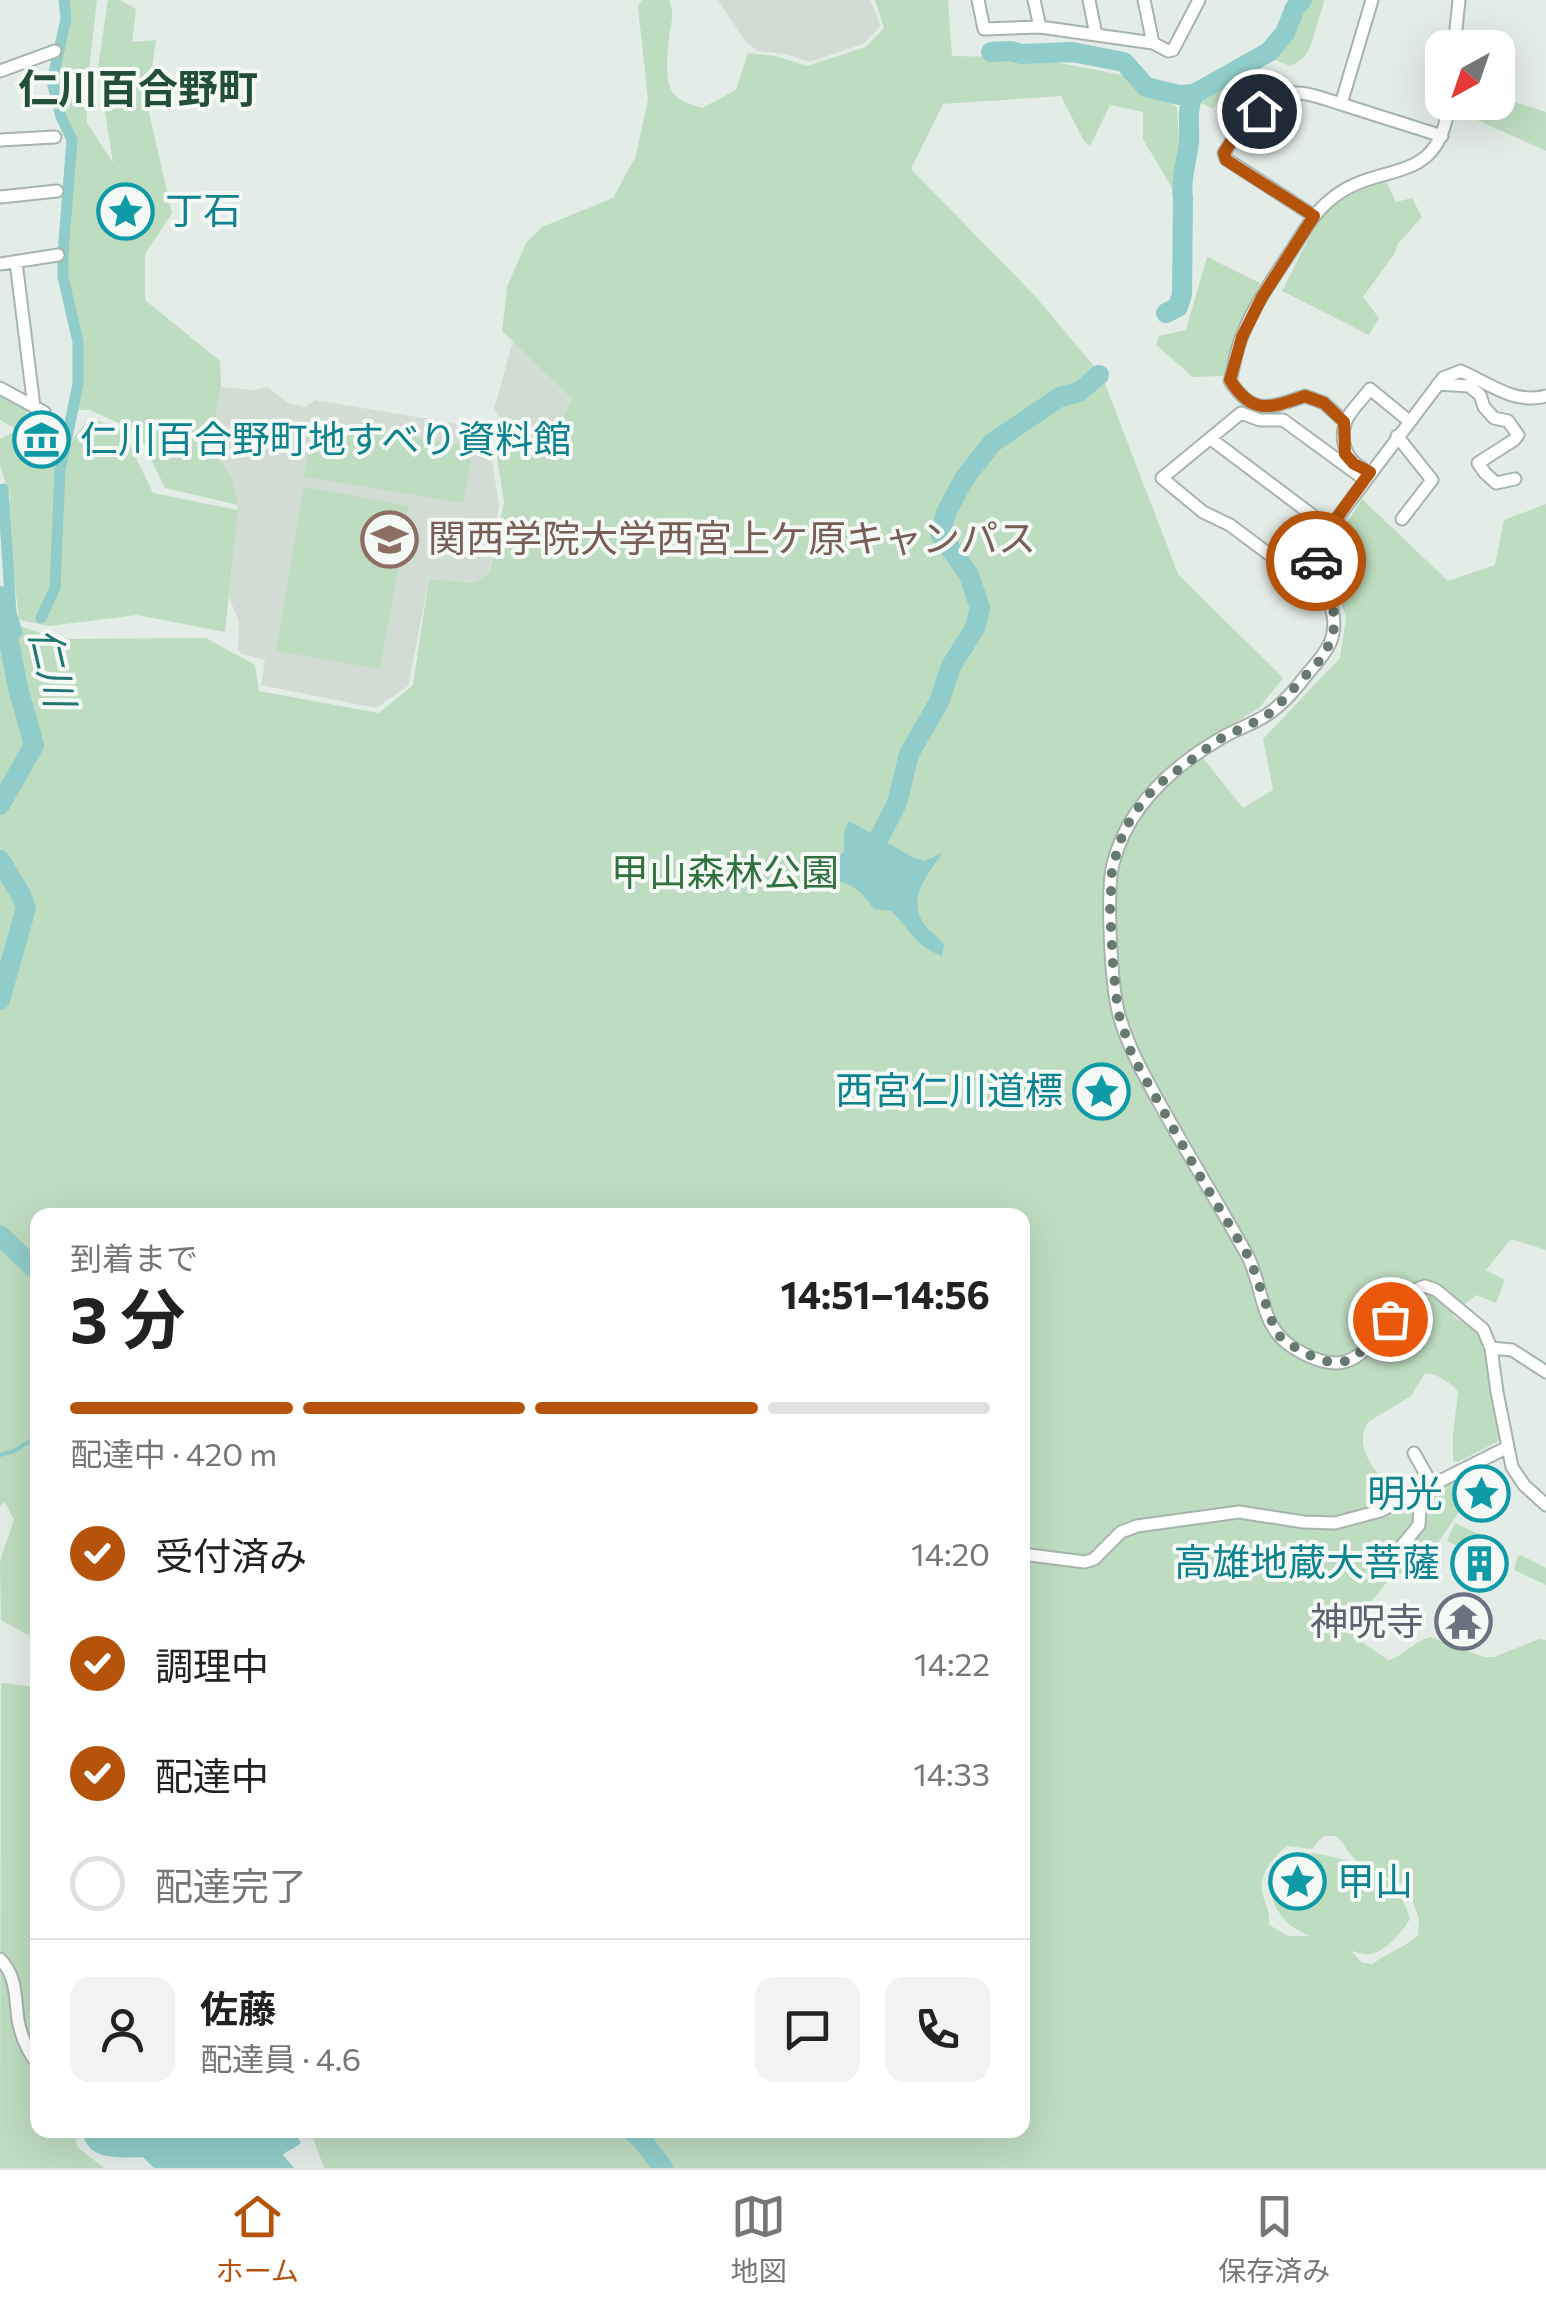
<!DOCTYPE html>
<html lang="ja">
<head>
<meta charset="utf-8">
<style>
	body { margin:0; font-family:Commissioner,"Noto Sans JP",sans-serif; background:#f2f2f2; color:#222; height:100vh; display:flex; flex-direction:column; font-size:38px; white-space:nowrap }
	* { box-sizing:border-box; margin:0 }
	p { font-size:32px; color:#767676 }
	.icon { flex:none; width:55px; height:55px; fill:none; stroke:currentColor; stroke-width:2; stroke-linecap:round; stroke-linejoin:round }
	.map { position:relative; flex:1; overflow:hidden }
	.side { position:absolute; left:30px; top:1208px; width:1000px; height:930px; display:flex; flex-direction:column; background:#fff; border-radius:20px; box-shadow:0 10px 40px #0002 }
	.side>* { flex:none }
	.needle { width:65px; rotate:220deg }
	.buttons { position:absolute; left:1425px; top:30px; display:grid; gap:20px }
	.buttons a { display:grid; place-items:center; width:90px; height:90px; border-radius:20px; background:#fff; box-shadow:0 10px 40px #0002; font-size:50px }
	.pin { position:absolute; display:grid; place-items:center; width:85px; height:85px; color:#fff; margin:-42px; border:5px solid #fff; border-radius:50%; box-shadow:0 2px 10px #0007 }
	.courier { position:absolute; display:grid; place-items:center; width:100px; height:100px; margin:-50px; border:8px solid #b45309; border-radius:50%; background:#fff; color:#222; box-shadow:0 2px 12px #0007 }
	.headline em { font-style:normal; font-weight:700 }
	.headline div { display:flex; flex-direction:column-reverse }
	.headline { display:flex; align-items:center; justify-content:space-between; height:170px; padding:0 40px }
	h1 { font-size:65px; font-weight:700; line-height:75px }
	.bar { display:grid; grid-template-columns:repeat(4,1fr); gap:15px 10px; align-content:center; height:120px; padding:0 40px }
	.bar i { height:12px; border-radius:8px; background:#e0e0e0 }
	.bar .selected { background:#b45309 }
	.bar p { grid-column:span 4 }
	.line { display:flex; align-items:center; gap:25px; padding:0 40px; border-top:2px solid #e0e0e0 }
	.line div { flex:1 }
	.round { display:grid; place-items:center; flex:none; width:105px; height:105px; border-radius:20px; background:#f2f2f2 }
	ol { padding:0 40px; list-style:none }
	li { display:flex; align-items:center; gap:30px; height:110px }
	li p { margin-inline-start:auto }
	li .icon { padding:10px; border-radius:50%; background:#b45309; color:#fff; stroke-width:4 }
	li:last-child { color:#767676 }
	li i { width:55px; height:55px; border:5px solid #e0e0e0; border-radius:50% }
	.tab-bar { display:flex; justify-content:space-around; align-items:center; height:140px; border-top:2px solid #e0e0e0; background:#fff; font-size:28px; color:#767676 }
	.tab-bar a { display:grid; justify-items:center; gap:5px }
	.tab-bar .selected { color:#b45309 }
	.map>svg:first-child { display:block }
	.built { fill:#d2dcd5 }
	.green { fill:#bedcc0; fill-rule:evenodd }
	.water { fill:#90cdca }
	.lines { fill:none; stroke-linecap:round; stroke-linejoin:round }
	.stream { stroke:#90cdca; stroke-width:4 }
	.canal { stroke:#90cdca; stroke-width:11 }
	.river { stroke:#90cdca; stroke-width:20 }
	.minor-casing { stroke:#a7b4ad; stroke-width:15 }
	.minor { stroke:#fff; stroke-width:11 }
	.done { stroke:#677a71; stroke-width:10; stroke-dasharray:0 18 }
	.route { stroke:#b45309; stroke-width:12 }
	.labels { text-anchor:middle; stroke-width:8; stroke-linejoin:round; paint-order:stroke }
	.culture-label { font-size:38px; fill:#0d838f; stroke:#f4f9f6; text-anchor:start }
	.education-label { font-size:38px; fill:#785e54; stroke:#f4f9f6; text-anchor:start }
	.park-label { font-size:38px; fill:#31713d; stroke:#f4f9f6 }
	.worship-label { font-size:38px; fill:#5b616d; stroke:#f4f9f6; text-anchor:end }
	.neighbourhood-label { font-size:40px; font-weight:bold; fill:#224e3a; stroke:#f4f9f6 }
	.water-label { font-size:40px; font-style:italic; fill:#227572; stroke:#f4f9f6 }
</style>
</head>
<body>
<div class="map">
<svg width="1546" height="2168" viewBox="0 0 1546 2168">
	<rect width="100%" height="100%" fill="#e4ece7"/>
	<path class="built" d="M718,0h152l11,26 -18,18 -54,18 -23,-8 -28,-3 -12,-9z
		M513,341l59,57 -19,38 -36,6 -23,-33z
		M221,387l34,3 12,-3 21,16 17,4 10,-7 172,29 12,76 -9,67 -15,11 -46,-4 -21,107 -32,22 -115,-23 4,-25 -23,-6 -4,-4 1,-28 -10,-25 9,-92 -28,-60z"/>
	<path class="green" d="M64,0h33l-11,95 1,28 26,40 -15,-96 10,-67h12l16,9 -4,33 24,-2 -9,64 25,109 -27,41v46l75,61 1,26 -11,58 21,32 7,28 -73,-17 -27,-56 -48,-22h-17l3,-12v-52l-14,-69 8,-101 1,-47 -17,-40 16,-60z
		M642,0h27c5,11 3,20 1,31 -2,15 -7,52 4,63 7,8 19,11 28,14l34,-18 12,-37 28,3 31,10 59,-19 18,-19 -9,-28h73l4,56 82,2 93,18 50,31 2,34 -7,47 -29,-49v-27l-33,-7 -20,41 -6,-5 -23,-45 -118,8 -32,65 124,127 67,80 76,198 105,104 -23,29 -65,41 48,60 30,-18 -10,-51 77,-81 6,-41 -14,-40 2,-35 28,-43 86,82 47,-16 9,-45 42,-16v746l-35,-11 -25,31 19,10 -9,23 -20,-8 -24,20 27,19 4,10 18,93 -4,5 -39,20 -5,-1v-26l5,-43c-7,-10 -21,-18 -33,-19l-14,23 -43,26c-18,30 16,57 33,78l85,-38 4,4 -69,102c-10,6 -21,3 -31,10l-39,50 5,10 32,22c16,-3 26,-20 43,-23l53,20h10l45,-18 7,1v528h-1222l-14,-38h712v-915h-984l-1,425 -36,-20 -1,-59 14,-41 -9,-18 -5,4v-886l60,19 146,-1 49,27 4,26 120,22 34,-28 16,-106 46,4 15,-11 14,-70 -9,-56 58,-10 19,-37 -70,-68 5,-44 19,-44 16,-16 71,-29 23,-42 12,-57 -10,-92zM1323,1836h13c8,6 9,13 16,20 10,13 40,24 55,29l12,34 -1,16c-13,13 -31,17 -45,29l-11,-1 -11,-12c6,1 12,4 18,3 16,-1 33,-22 41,-35 -4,-15 -12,-29 -24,-39 -20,-16 -71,-32 -96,-26 -30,8 -22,48 -6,65 7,9 16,12 25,17h-21l-19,-11c1,-12 -1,-15 -5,-26 -8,-22 7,-40 23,-53l25,3z
		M1308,0h16c-1,9 -5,16 -7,25 -6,19 -6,32 -27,41l-18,-7 -53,41 -6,9 -18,-9 7,-8 76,-42 14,-19z
		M1512,101l34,11v39l-71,-32 8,-15 20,7z
		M1386,182l10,20 16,-4 10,19 -25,28 -2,8 -32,44 16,21 -10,17 -87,-44 36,-71 25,-24z
		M1207,257l53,26 -18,36 -19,57 -30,1 -37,-32 3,-9 27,-6z
		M0,392l29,16 -13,21 -16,-9z
		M90,417l33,14 30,62 85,17 -13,122 -88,-17 -88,11 -30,-6 -10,-88 1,-37 -10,-29v-27l11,-6 11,3 6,24 35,6 10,-27z
		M313,421l160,26 -9,56 -160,-26z
		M304,487l105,19 -29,163 -104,-18z
		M1455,1523l34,16 -9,18 -33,-16z
		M1521,1555l25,13v17l-32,-15 3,-13z
		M1,1683l37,4 -1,367 -10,-16 -9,-31 -6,21 23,52 2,1 1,49h37l2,17 27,21h-104z"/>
	<path class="water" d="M849,821l65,37 11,3 17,-8c-13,20 -34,43 -20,68 5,9 16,15 22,24l-2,11c-27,-10 -31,-26 -51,-45l-17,-2c-17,-23 -21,-25 -49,-30l5,-10 -8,-9 16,-2 6,-7v-18z
		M83,2130h209l9,12c-5,7 -13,7 -18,13l11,13h-140l-11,-11c-23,1 -59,4 -60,-27z"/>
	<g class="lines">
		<path class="stream" d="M0,1455l14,-4 24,-15"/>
		<path class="canal" d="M3,489l8,124 6,19
			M41,618l14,-30 5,-117 18,-87v-42l-15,-65v-23l9,-114 -11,-23 -9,-35 14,-63 -2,-19"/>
		<path class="river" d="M991,52l20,-1 10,3 51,-2 52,10 22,25 33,8 15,-1 75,-42 16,-19 10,-25 7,-8
			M1166,313l12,-6 4,-13 1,-96c-3,-19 4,-37 6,-56 1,-16 -3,-33 5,-48
			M0,596l18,92 16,57 -34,60
			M879,838l18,-35 12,-49 30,-52 12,-36 24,-38 5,-20 -11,-33 -29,-41 6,-21 18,-34 28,-36 68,-46 19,-5 20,-17
			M0,860l21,35 5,13 -26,92
			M0,1235l38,37
			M631,2130l11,10 21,28"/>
		<defs>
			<path id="minor" d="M978,0l6,29 56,-2 113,16 15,8 5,-1 26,-50
				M1034,0l6,27
				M1089,0l7,35
				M1144,0l9,43
				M1372,0l-31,104 101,32
				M1454,48l5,-48
				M0,71l55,-20
				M0,140l55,-3
				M0,197l57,-6
				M1314,216l-88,-57 -2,-6c14,-22 36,-53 62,-59 18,-4 38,5 55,10
				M16,262l18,145
				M0,264l58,-9
				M1438,384l31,2 11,9 4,12 10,11 14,3 10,14 -4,5 -36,23 7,10 11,10 19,-4
				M0,388l44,24
				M1546,396c-31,9 -58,-13 -85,-25l-18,7 -123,163c-14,36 26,65 10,102 -5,11 -14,21 -22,30 -11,14 -22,28 -37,39 -16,12 -36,17 -53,28 -49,29 -91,68 -105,124 -7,29 -2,121 6,151 9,32 25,60 41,89 28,51 59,100 87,151 13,23 13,56 30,78 11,15 40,30 59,30 34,0 52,-51 75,-71 2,-1 11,-5 14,-6l11,4 47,39 8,19 6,44 15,75 12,18 22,20
				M1345,422l-21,-19 -19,-7c-35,12 -52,20 -75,-15 4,-15 6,-31 12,-45 12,-31 32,-59 50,-86 11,-17 21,-36 37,-49 48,-43 111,-10 120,-99
				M1397,436l35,44 -30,39
				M1211,439l117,88
				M1362,468c-16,-8 -22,-27 -17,-44 3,-12 18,-25 25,-35l39,32
				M1319,577l-18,1 -71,-53 -27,-13 -41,-34 79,-65 19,7h23l81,59
				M1491,1348l21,2 34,22
				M1414,1453l18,32
				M1022,1554l63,8 9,-3 27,-27 16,-6 102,-14 65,10 31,1 45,-12 128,-64
				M1392,1558l27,-33 2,-35
				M0,1959c17,17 15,39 18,61 3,16 10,32 20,45"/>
		</defs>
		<use href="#minor" class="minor-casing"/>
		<use href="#minor" class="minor"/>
	</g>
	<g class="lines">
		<path class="done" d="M1316,561l3,16 14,31 2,16 -5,19 -10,17 -46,50 -11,8 -45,22 -63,47 -16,20 -15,23 -12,38 -2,42 3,56 5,46 14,43 69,123 49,81 26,74 13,11 30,16 18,3 13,-3 17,-13 23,-28"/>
		<path class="route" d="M1259,111l-17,13 -18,29 2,7 88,56 -52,81 -20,40 -12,43c23,36 40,28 75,16l19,7 20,19 1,32 9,10 16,8 -50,69 -4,20"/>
	</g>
	<defs>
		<symbol id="sight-ring" viewBox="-11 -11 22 22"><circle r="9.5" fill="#f4f9f6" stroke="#0f9aa8" stroke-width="1.5"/><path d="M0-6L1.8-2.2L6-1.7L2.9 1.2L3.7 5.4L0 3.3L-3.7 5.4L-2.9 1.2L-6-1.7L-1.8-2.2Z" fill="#0f9aa8"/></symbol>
		<symbol id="museum-ring" viewBox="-11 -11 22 22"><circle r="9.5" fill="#f4f9f6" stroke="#0f9aa8" stroke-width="1.5"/><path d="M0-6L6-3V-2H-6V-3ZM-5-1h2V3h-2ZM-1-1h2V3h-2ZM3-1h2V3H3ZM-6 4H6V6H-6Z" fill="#0f9aa8"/></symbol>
		<symbol id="university-ring" viewBox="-11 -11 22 22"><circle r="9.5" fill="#f4f9f6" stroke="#8d6e63" stroke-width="1.5"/><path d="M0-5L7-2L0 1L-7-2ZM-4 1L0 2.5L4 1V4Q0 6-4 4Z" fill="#8d6e63"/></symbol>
		<symbol id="building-ring" viewBox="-11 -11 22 22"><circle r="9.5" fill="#f4f9f6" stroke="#0f9aa8" stroke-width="1.5"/><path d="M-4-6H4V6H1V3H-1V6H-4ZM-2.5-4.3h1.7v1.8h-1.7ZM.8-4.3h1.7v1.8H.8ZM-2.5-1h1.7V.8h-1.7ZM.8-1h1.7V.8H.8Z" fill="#0f9aa8"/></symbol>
		<symbol id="temple-ring" viewBox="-11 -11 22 22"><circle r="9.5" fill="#f4f9f6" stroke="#6b7280" stroke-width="1.5"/><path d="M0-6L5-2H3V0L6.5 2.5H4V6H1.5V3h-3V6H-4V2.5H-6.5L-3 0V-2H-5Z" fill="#6b7280"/></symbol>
	</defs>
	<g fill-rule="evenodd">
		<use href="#sight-ring" x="94" y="180" width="63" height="63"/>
		<use href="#museum-ring" x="10" y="408" width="63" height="63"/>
		<use href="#university-ring" x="358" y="508" width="63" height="63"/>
		<use href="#sight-ring" x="1070" y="1060" width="63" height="63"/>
		<use href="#sight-ring" x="1450" y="1462" width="63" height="63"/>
		<use href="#building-ring" x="1448" y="1532" width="63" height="63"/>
		<use href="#temple-ring" x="1432" y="1590" width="63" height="63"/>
		<use href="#sight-ring" x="1266" y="1850" width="63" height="63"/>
	</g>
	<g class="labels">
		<g class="culture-label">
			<text x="165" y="224">丁石</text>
			<text x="80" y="453">仁川百合野町地すべり資料館</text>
			<text x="1063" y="1104" text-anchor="end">西宮仁川道標</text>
			<text x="1443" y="1507" text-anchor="end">明光</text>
			<text x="1440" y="1576" text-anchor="end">高雄地蔵大菩薩</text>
			<text x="1337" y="1895">甲山</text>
		</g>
		<g class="education-label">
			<text x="428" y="552">関西学院大学西宮上ケ原キャンパス</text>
		</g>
		<g class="park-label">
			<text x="725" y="886">甲山森林公園</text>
		</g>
		<g class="worship-label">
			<text x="1424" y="1635">神呪寺</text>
		</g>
		<g class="neighbourhood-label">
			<text x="138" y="103">仁川百合野町</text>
		</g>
		<g class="water-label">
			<text transform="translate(52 667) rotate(77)" y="14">仁川</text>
		</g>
	</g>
</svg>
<div class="buttons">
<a><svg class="needle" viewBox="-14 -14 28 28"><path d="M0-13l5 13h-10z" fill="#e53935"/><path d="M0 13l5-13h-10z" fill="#767676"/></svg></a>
</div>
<div class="pin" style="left:1390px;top:1319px;background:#ea580c"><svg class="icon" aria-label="bag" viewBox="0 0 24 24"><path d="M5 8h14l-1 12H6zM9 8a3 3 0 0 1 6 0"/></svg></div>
<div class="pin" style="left:1259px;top:111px;background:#1f2937"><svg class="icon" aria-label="home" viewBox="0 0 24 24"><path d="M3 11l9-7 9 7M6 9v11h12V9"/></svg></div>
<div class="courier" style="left:1316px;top:561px"><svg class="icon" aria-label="car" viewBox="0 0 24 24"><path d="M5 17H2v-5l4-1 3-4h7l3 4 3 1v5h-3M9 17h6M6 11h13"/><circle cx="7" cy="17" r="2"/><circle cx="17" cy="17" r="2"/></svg></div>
<section class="side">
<div class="headline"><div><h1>3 分</h1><p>到着まで</p></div><em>14:51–14:56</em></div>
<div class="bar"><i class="selected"></i><i class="selected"></i><i class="selected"></i><i></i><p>配達中 · 420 m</p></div>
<ol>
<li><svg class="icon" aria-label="check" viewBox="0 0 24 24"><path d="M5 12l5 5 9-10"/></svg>受付済み<p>14:20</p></li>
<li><svg class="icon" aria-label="check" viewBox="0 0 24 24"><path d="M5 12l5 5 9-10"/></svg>調理中<p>14:22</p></li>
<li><svg class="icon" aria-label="check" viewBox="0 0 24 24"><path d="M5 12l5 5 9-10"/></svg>配達中<p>14:33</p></li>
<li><i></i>配達完了</li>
</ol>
<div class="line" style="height:180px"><a class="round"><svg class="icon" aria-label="person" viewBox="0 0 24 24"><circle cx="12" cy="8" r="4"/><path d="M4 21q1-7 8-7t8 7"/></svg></a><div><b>佐藤</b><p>配達員 · 4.6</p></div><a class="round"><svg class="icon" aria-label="chat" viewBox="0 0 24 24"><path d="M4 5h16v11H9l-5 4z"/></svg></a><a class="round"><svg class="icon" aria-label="phone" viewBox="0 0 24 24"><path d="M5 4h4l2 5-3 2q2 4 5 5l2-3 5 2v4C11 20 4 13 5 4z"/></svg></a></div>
</section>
</div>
<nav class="tab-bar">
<a class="selected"><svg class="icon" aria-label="home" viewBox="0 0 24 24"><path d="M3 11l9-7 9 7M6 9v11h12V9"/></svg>ホーム</a>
<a><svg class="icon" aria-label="map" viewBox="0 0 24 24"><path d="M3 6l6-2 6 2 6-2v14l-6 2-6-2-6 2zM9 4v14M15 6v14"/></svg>地図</a>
<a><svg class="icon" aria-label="saved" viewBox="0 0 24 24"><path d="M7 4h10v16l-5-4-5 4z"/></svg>保存済み</a>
</nav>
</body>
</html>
